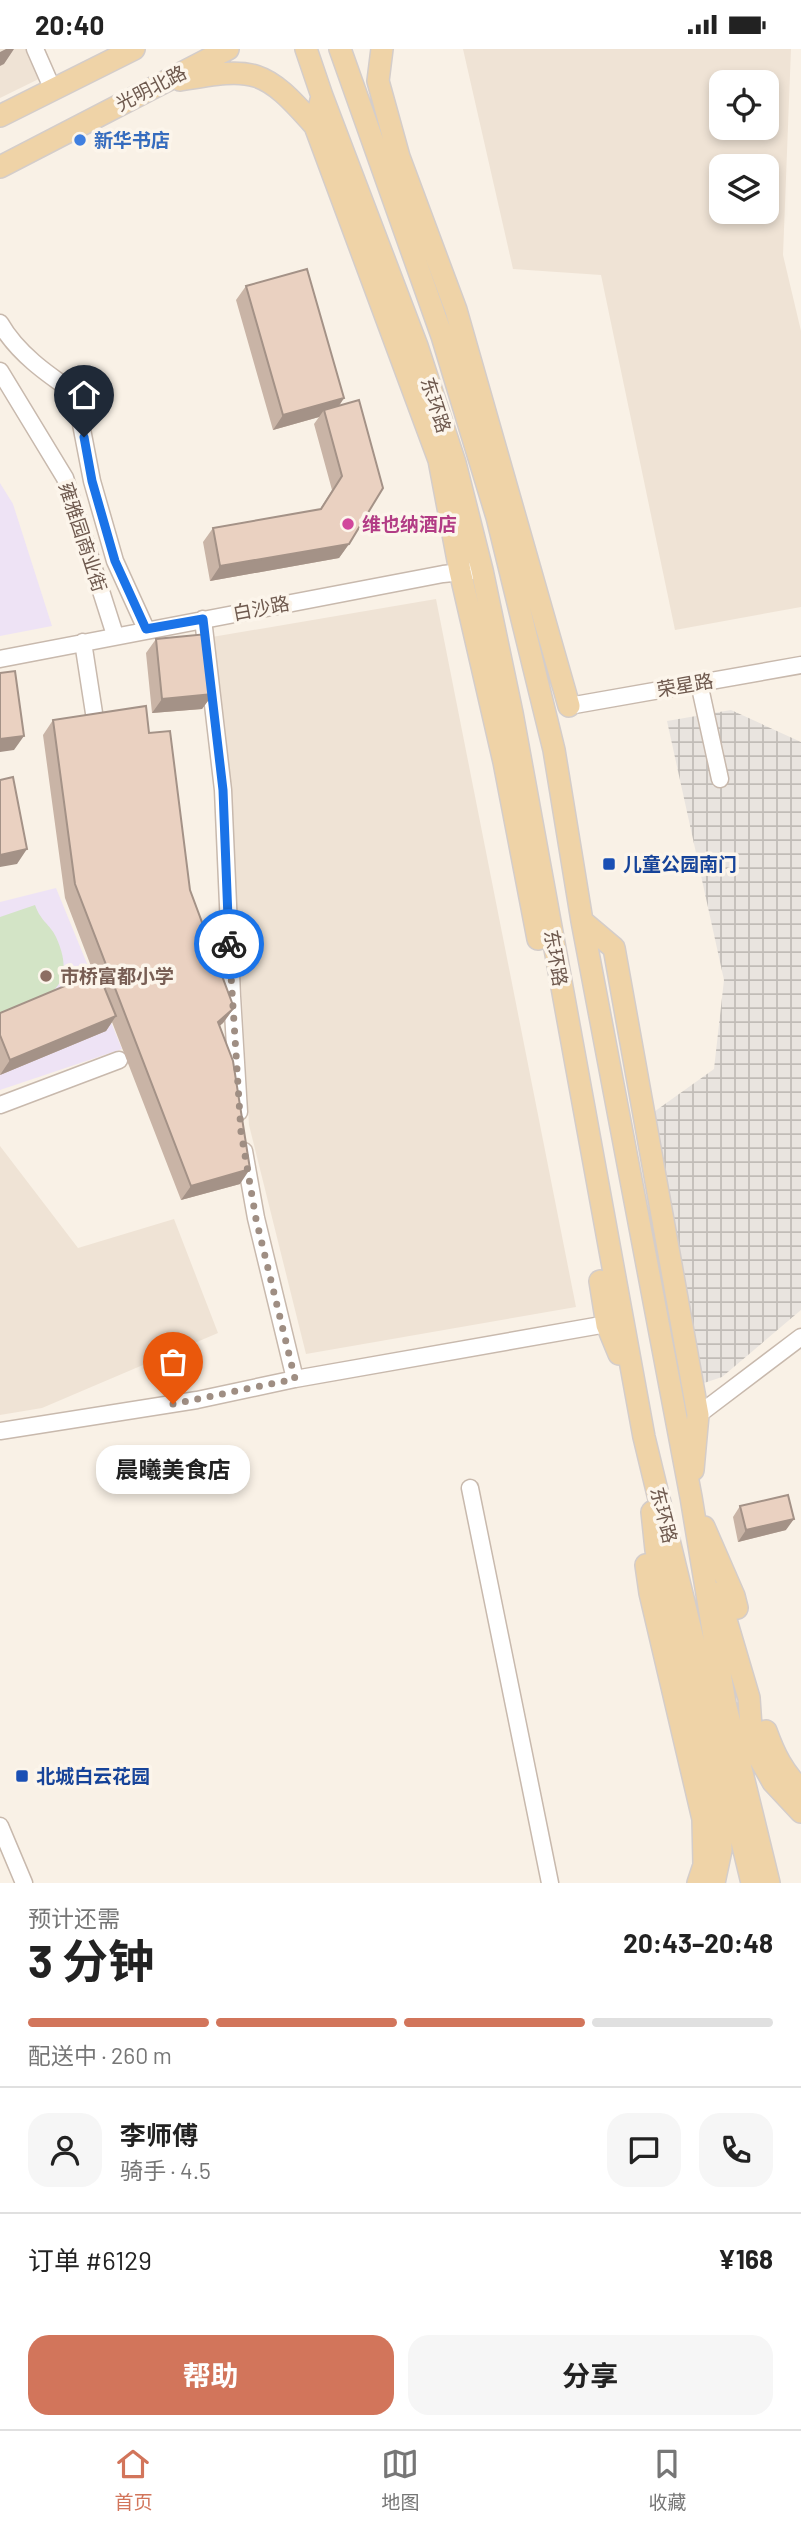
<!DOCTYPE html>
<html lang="zh">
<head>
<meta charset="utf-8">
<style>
	body { margin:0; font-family:Barlow,"Noto Sans SC",sans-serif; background:#f6f6f6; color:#222; height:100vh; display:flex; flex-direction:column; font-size:26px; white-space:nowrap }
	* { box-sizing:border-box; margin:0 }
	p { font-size:23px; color:#767676 }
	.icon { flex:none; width:38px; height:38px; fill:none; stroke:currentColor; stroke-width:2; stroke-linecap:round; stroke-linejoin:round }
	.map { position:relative; height:1834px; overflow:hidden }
	.panel { display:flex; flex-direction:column; background:#fff; flex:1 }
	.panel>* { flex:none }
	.buttons { position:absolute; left:709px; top:21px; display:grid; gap:14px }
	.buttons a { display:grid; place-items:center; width:70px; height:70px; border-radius:14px; background:#fff; box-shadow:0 4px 10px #0003; font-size:35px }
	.pin { position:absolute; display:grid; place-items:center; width:60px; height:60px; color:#fff; margin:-72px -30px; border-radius:50% 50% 50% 0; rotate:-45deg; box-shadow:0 0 7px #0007 }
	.pin .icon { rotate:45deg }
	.courier { position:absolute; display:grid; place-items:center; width:70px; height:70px; margin:-35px; border:5px solid #1a73e8; border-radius:50%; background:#fff; color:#222; box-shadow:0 2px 9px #0007 }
	.bubble { position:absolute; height:49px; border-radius:21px; background:#fff; box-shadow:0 4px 10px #0003; font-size:23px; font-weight:700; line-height:49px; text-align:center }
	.headline em { font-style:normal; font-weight:700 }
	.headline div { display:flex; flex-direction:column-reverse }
	.headline { display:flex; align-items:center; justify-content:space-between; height:119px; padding:0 28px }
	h1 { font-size:46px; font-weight:700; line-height:52px }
	.bar { display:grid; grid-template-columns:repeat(4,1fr); gap:10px 7px; align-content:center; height:84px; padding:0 28px }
	.bar i { height:9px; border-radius:5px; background:#e0e0e0 }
	.bar .selected { background:#d2755b }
	.bar p { grid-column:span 4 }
	.line { display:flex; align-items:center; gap:18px; padding:0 28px; border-top:2px solid #e0e0e0 }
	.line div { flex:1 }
	.round { display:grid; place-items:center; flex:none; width:74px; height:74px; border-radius:21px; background:#f6f6f6 }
	.button { display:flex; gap:14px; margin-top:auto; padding:14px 28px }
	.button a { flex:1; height:80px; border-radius:21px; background:#d2755b; color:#fff; font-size:28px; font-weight:700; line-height:80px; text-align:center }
	.button a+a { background:#f6f6f6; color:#222 }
	.status { display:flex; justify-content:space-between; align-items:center; height:49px; padding:0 35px; background:#fff; direction:ltr }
	.status svg { height:19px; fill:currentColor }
	.menu { display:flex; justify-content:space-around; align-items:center; height:98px; border-top:2px solid #e0e0e0; background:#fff; font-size:19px; color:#767676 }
	.menu a { display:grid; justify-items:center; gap:4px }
	.menu .selected { color:#d2755b }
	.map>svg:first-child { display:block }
	.residential { fill:#efe3d5; fill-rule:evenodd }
	.industrial { fill:url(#industrial-grid) }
	.education { fill:#eee3f5 }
	.garden { fill:#d3e4c6 }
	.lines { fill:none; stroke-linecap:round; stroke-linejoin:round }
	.minor-casing { stroke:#c8b9ad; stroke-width:19 }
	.major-casing { stroke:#d4cdca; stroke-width:24 }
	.minor { stroke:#fff; stroke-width:16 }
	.major { stroke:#efd3a7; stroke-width:21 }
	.wall { fill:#c9b4a6 }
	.shaded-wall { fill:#a49287 }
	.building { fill:#ead1c1; stroke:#a49287; stroke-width:2 }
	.done { stroke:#9f8e83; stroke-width:7; stroke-dasharray:0 12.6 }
	.route { stroke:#1a73e8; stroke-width:9 }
	.shop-dot { fill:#3f7fe0; stroke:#fcf5eb; stroke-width:2.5 }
	.hotel-dot { fill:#d1479c; stroke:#fcf5eb; stroke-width:2.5 }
	.transit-dot { fill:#1a4fb4; stroke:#fcf5eb; stroke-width:2.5 }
	.education-dot { fill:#8d6e63; stroke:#fcf5eb; stroke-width:2.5 }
	.labels { text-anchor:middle; stroke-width:7; stroke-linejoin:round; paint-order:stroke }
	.street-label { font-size:19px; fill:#6e594e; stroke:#fcf5eb }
	.shop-label { font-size:19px; font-weight:bold; fill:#366cbe; stroke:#fcf5eb; text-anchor:start }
	.hotel-label { font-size:19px; font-weight:bold; fill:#b23c85; stroke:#fcf5eb; text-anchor:start }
	.transit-label { font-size:19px; font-weight:bold; fill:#164399; stroke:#fcf5eb; text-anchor:start }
	.education-label { font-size:19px; font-weight:bold; fill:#785e54; stroke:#fcf5eb; text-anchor:start }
</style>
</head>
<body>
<div class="status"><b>20:40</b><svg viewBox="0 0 49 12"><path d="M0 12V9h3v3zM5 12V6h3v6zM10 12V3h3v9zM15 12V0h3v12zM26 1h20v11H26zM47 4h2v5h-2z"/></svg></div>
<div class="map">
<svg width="801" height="1834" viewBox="0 0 801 1834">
	<defs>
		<pattern id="industrial-grid" width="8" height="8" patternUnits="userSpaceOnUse" patternTransform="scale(1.75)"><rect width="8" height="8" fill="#e9e4df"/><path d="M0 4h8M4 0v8" fill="none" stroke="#c1bcb7"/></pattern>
	</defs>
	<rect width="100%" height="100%" fill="#f9f1e6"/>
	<path class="residential" d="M0,0h45l10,22 -55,27z
		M463,0h328l-8,206 18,76v276l-126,23 -74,-355 -88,-6zM766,33v46h-45v-46zM766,117v46h-45v-46z
		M436,550l140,708 -270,47 -57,-229 -19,-341 -18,-147z
		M0,1097l78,102 96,-29 44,114 -176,75 -42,7z"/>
	<path class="industrial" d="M731,661l70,32v568l-79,67 -18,6 -53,-269 63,-45 10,-89 -57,-259z"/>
	<path class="education" d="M0,434l13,21 39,122 -52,10z
		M56,839l66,161 -122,41v-188z"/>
	<path class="garden" d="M35,856c6,17 15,19 21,32 25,55 -16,64 -56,81v-101z"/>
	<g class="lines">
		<defs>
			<path id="minor" d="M35,0l18,41
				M0,274c17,30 47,51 75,70l17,88 23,80 31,68
				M0,322l65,107 50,157
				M203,570l20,171 9,206 7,116
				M83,593l11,71
				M0,610l443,-85 39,-4
				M699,634l21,96
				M569,657l232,-41
				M0,1056l119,-45
				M244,1102l12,67 39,161
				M698,1366l103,-78
				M0,1382l197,-31 98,-21 323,-57
				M470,1439l80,395
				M0,1777l24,57"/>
			<path id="major" d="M306,0l16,47 95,250 38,117 27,107 30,143 132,724 108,446
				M340,0l102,287 55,181 57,233 28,171 109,576 34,206 44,180
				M382,0l-4,32 21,76 57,153 113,396
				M180,31c75,-13 84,-12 135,46
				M322,47l-7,30 124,334 21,111 44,191 34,177
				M0,67l134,-67
				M0,118l228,-118
				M582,872l32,27 84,467 -5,55
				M600,1232l7,44 12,29
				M652,1463l4,38 9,44 56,228v28l-7,33
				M704,1478l30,69 3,12
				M646,1516l4,28 53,226 1,46 -6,18
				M718,1544l31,105 2,29 9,32 13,23 28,30
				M766,1682c8,22 17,42 35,58"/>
		</defs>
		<use href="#minor" class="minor-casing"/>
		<use href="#major" class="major-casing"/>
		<use href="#minor" class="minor"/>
		<use href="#major" class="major"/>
	</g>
	<path class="wall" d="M246,237l98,112 -5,8 10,138 -10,14 -129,23 -7,-39 10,-14 107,-19 12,-19 -18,-66 5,-7 -46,13 -37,-130z
		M156,590l57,55 -11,15 -50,4 -6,-60z
		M53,671l96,13 41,157 44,118 -11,15 -4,3 21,158 -59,16 -69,-178 -6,9 -106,44v-62l94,-39 -29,-76 -22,-163z
		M740,1457l46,24 -48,12 -5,-25z"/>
	<path class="shaded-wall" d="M6,0h8l-10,15 -4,2v-14z
		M344,349l-10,15 -10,-3 -5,7 -46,13 10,-15z
		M349,495l-10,14 -129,23 10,-15z
		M213,645l-11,15 -50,4 10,-14z
		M24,687l-10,14 -14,2v-13z
		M27,800l-10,15 -17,3v-12z
		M234,959l-11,15 -15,13 10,-14z
		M116,967l-10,15 -106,44 10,-15z
		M250,1120l-10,15 -59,16 10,-14z
		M794,1470l-8,11 -48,12 8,-12z"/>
	<path class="building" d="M307,220l37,129 -61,17 -37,-129z
		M359,351l24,88 -34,56 -129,22 -7,-38 108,-19 21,-33 -18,-66z
		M207,585l6,60 -51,5 -6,-60z
		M15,622l9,65 -24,3v-66z
		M146,657l3,27 21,-2 20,159 44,118 -16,14 15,39 17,108 -59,17 -116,-302 -22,-164z
		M13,728l14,72 -27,6v-75z
		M98,923l18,44 -106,44 -10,-25v-22z
		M788,1446l6,24 -48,11 -6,-24z"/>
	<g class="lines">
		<path class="done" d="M173,1355l122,-25 -39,-160 -15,-87 -12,-188"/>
		<path class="route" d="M84,388l8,44 23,80 31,68 57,-10 20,171 6,154"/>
	</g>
	<circle class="shop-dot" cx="80" cy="91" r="7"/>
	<circle class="hotel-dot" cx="348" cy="475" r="7"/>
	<g class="transit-dot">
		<rect x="602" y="808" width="14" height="14" rx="3.5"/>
		<rect x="15" y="1720" width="14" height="14" rx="3.5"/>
	</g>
	<circle class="education-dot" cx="46" cy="927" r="7"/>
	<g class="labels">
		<g class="street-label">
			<text transform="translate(151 39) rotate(-27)" y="7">光明北路</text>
			<text transform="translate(436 356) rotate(72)" y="7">东环路</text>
			<text transform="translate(83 488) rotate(72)" y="7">雍雅园商业街</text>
			<text transform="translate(261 559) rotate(-11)" y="7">白沙路</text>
			<text transform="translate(685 636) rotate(-10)" y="7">荣星路</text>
			<text transform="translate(556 909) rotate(80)" y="7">东环路</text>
			<text transform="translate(664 1466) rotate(76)" y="7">东环路</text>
		</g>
		<g class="shop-label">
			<text x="94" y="98">新华书店</text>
		</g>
		<g class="hotel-label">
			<text x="362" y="482">维也纳酒店</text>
		</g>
		<g class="transit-label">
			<text x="623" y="822">儿童公园南门</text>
			<text x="36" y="1734">北城白云花园</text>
		</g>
		<g class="education-label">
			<text x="60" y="934">市桥富都小学</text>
		</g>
	</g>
</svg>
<div class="buttons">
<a><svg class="icon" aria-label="locate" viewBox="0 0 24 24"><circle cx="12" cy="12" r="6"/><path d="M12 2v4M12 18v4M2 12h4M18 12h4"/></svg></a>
<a><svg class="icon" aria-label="layers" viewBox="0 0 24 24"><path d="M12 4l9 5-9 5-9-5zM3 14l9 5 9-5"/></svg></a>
</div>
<div class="pin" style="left:173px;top:1355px;background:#ea580c"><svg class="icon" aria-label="bag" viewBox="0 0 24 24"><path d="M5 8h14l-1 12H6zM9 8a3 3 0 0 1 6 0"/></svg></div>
<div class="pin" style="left:84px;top:388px;background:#1f2937"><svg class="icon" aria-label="home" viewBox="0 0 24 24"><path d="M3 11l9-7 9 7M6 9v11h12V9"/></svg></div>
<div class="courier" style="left:229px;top:895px"><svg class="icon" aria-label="bike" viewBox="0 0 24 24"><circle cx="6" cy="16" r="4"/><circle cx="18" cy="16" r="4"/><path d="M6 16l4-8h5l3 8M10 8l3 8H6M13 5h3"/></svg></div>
<div class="bubble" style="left:96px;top:1396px;width:154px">晨曦美食店</div>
</div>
<section class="panel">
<div class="headline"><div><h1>3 分钟</h1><p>预计还需</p></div><em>20:43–20:48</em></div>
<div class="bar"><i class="selected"></i><i class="selected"></i><i class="selected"></i><i></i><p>配送中 · 260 m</p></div>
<div class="line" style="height:126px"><a class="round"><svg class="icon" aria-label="person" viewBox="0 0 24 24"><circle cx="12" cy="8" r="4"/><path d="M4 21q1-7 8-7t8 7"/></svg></a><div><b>李师傅</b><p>骑手 · 4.5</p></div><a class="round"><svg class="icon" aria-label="chat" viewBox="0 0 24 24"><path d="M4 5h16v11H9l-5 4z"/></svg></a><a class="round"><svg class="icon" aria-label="phone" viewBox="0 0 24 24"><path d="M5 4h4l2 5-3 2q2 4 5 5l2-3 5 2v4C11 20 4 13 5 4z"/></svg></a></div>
<div class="line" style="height:91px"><div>订单 #6129</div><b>¥168</b></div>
<div class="button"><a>帮助</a><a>分享</a></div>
</section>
<nav class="menu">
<a class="selected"><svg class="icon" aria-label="home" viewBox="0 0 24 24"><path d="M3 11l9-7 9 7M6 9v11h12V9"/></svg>首页</a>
<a><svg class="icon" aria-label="map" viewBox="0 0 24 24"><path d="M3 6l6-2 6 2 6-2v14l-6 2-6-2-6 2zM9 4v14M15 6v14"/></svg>地图</a>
<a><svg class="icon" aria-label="saved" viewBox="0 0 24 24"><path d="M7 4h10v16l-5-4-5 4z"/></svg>收藏</a>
</nav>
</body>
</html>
